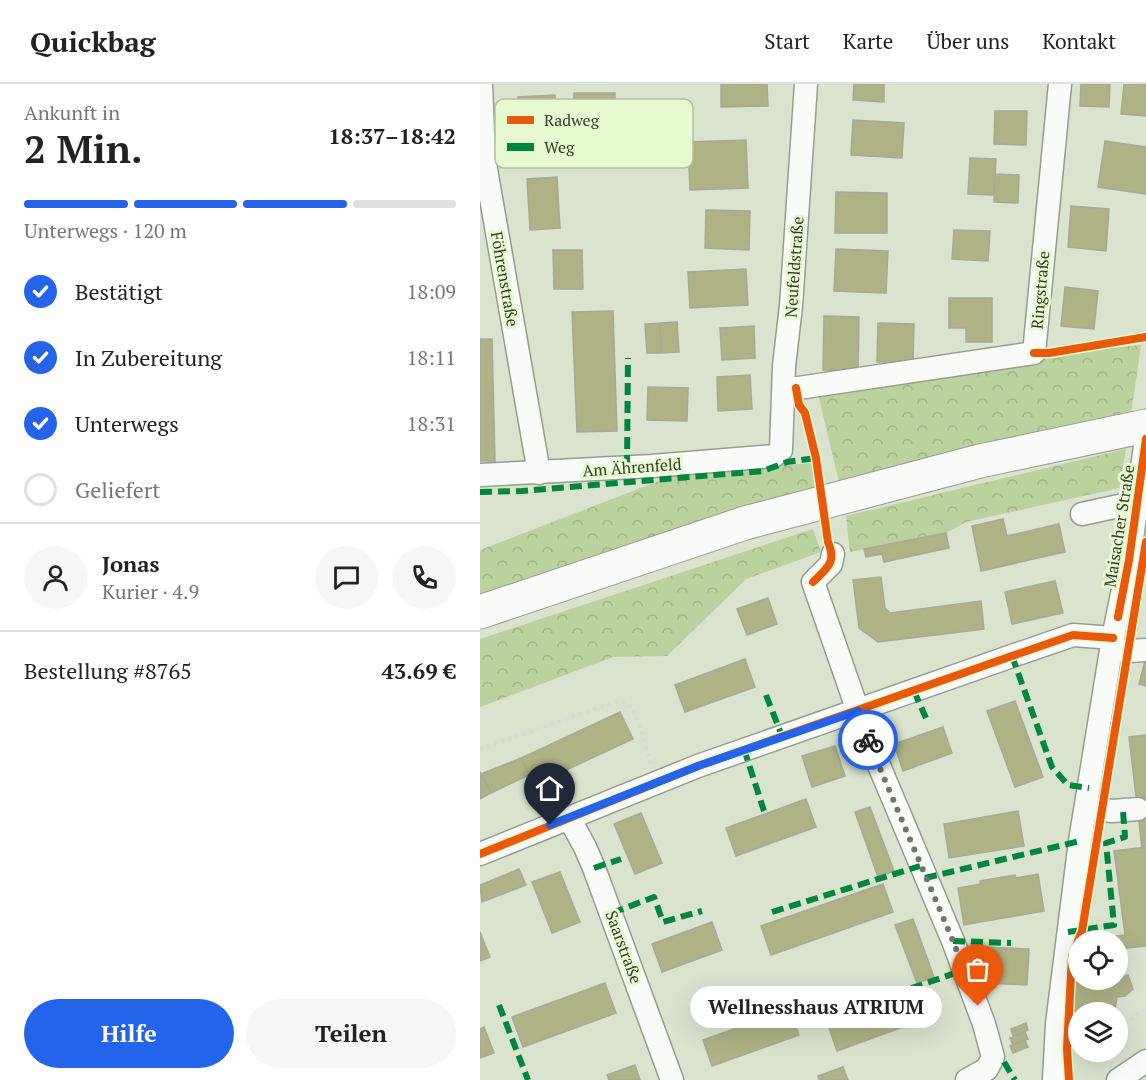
<!DOCTYPE html>
<html lang="de">
<head>
<meta charset="utf-8">
<style>
	body { margin:0; font-family:"PT Serif",serif; background:#f6f6f6; color:#222; height:100vh; display:flex; flex-direction:column; font-size:22px; white-space:nowrap }
	* { box-sizing:border-box; margin:0 }
	p { font-size:20px; color:#767676 }
	.icon { flex:none; width:33px; height:33px; fill:none; stroke:currentColor; stroke-width:2; stroke-linecap:round; stroke-linejoin:round }
	.map { position:relative; flex:1; overflow:hidden }
	.panel { display:flex; flex-direction:column; background:#fff; width:480px }
	.panel>* { flex:none }
	.controls { position:absolute; left:588px; top:846px; display:grid; gap:12px }
	.controls a { display:grid; place-items:center; width:60px; height:60px; border-radius:50%; background:#fff; box-shadow:0 6px 24px #0002; font-size:30px }
	.pin { position:absolute; display:grid; place-items:center; width:51px; height:51px; color:#fff; margin:-62px -26px; border-radius:50% 50% 50% 0; rotate:-45deg; box-shadow:0 0 6px #0007 }
	.pin .icon { rotate:45deg }
	.courier { position:absolute; display:grid; place-items:center; width:60px; height:60px; margin:-30px; border:4px solid #2563eb; border-radius:50%; background:#fff; color:#222; box-shadow:0 2px 8px #0007 }
	.bubble { position:absolute; height:42px; border-radius:21px; background:#fff; box-shadow:0 6px 24px #0002; font-size:20px; font-weight:800; line-height:42px; text-align:center }
	.head em { font-style:normal; font-weight:800 }
	.head div { display:flex; flex-direction:column-reverse }
	.head { display:flex; align-items:center; justify-content:space-between; height:102px; padding:0 24px }
	h1 { font-size:39px; font-weight:800; line-height:45px }
	.bar { display:grid; grid-template-columns:repeat(4,1fr); gap:9px 6px; align-content:center; height:72px; padding:0 24px }
	.bar i { height:8px; border-radius:4px; background:#e0e0e0 }
	.bar .selected { background:#2563eb }
	.bar p { grid-column:span 4 }
	.line { display:flex; align-items:center; gap:15px; padding:0 24px; border-top:2px solid #e0e0e0 }
	.line div { flex:1 }
	.round { display:grid; place-items:center; flex:none; width:63px; height:63px; border-radius:32px; background:#f6f6f6 }
	ol { padding:0 24px; list-style:none }
	li { display:flex; align-items:center; gap:18px; height:66px }
	li p { margin-inline-start:auto }
	li .icon { padding:6px; border-radius:50%; background:#2563eb; color:#fff; stroke-width:4 }
	li:last-child { color:#767676 }
	li i { width:33px; height:33px; border:3px solid #e0e0e0; border-radius:50% }
	.action { display:flex; gap:12px; margin-top:auto; padding:12px 24px }
	.action a { flex:1; height:69px; border-radius:36px; background:#2563eb; color:#fff; font-size:24px; font-weight:800; line-height:69px; text-align:center }
	.action a+a { background:#f6f6f6; color:#222 }
	header { display:flex; align-items:center; gap:36px; box-sizing:border-box; height:84px; padding:0 30px; background:#fff; border-bottom:2px solid #e0e0e0 }
	header strong { font-size:28px }
	nav { display:flex; gap:33px; margin-inline-start:auto; font-size:21px }
	main { display:flex; flex:1; min-height:0 }
	.map>svg:first-child { display:block }
	.forest { fill:url(#forest-crowns) }
	.building { fill:#afb285; stroke:#a6aa99; stroke-width:1.5 }
	.lines { fill:none; stroke-linecap:round; stroke-linejoin:round }
	.minor-casing { stroke:#959d8c; stroke-width:25 }
	.highway-casing { stroke:#959d8c; stroke-width:35 }
	.path { stroke:#d8dbd5; stroke-width:4; stroke-dasharray:3 4.5; stroke-linecap:butt }
	.minor { stroke:#f9fbf8; stroke-width:22 }
	.highway { stroke:#f9fbf8; stroke-width:33 }
	.quiet { stroke:#00873e; stroke-width:6; stroke-dasharray:12 6; stroke-linecap:butt }
	.cycleway-casing { stroke:#e7f9d1; stroke-width:11 }
	.cycleway { stroke:#e8590c; stroke-width:8 }
	.done { stroke:#6f7765; stroke-width:6; stroke-dasharray:0 10.8 }
	.route { stroke:#2563eb; stroke-width:8 }
	.labels { text-anchor:middle; stroke-width:6; stroke-linejoin:round; paint-order:stroke }
	.street-label { font-size:16px; fill:#363d2d; stroke:#e7f9d1 }
	.key { fill:#e7f9d1; stroke:#b2c1a0; stroke-width:1.5 }
	.key-label { font-size:16px; fill:#363d2d }
</style>
</head>
<body>
<header>
<strong>Quickbag</strong>
<nav><a>Start</a><a>Karte</a><a>Über uns</a><a>Kontakt</a></nav>
</header>
<main>
<section class="panel">
<div class="head"><div><h1>2 Min.</h1><p>Ankunft in</p></div><em>18:37–18:42</em></div>
<div class="bar"><i class="selected"></i><i class="selected"></i><i class="selected"></i><i></i><p>Unterwegs · 120 m</p></div>
<ol>
<li><svg class="icon" aria-label="check" viewBox="0 0 24 24"><path d="M5 12l5 5 9-10"/></svg>Bestätigt<p>18:09</p></li>
<li><svg class="icon" aria-label="check" viewBox="0 0 24 24"><path d="M5 12l5 5 9-10"/></svg>In Zubereitung<p>18:11</p></li>
<li><svg class="icon" aria-label="check" viewBox="0 0 24 24"><path d="M5 12l5 5 9-10"/></svg>Unterwegs<p>18:31</p></li>
<li><i></i>Geliefert</li>
</ol>
<div class="line" style="height:108px"><a class="round"><svg class="icon" aria-label="person" viewBox="0 0 24 24"><circle cx="12" cy="8" r="4"/><path d="M4 21q1-7 8-7t8 7"/></svg></a><div><b>Jonas</b><p>Kurier · 4.9</p></div><a class="round"><svg class="icon" aria-label="chat" viewBox="0 0 24 24"><path d="M4 5h16v11H9l-5 4z"/></svg></a><a class="round"><svg class="icon" aria-label="phone" viewBox="0 0 24 24"><path d="M5 4h4l2 5-3 2q2 4 5 5l2-3 5 2v4C11 20 4 13 5 4z"/></svg></a></div>
<div class="line" style="height:78px"><div>Bestellung #8765</div><b>43.69 €</b></div>
<div class="action"><a>Hilfe</a><a>Teilen</a></div>
</section>
<div class="map">
<svg width="666" height="996" viewBox="0 0 666 996">
	<defs>
		<pattern id="forest-crowns" width="20" height="18" patternUnits="userSpaceOnUse" patternTransform="scale(1.5)"><rect width="20" height="18" fill="#bbd19e"/><path d="M2 6a3 3 0 1 1 6 0M12 15a3 3 0 1 1 6 0" fill="none" stroke="#a1b488"/></pattern>
	</defs>
	<rect width="100%" height="100%" fill="#d9e3ce"/>
	<path class="forest" d="M661,261l-10,69 -292,68 -21,-88 222,-39z
		M646,365l-7,39 -153,34 -20,11 -96,19 -4,-36z
		M334,379l4,26 -338,110v-49l202,-78z
		M333,445l8,23 -75,27 -79,77 -54,1 -133,50v-68z"/>
	<path class="building" d="M241,0h46l1,22 -47,1z
		M374,0h30v18l-31,-2z
		M601,0h29l-1,23 -29,-1z
		M644,0h22v32l-25,-2z
		M94,9h41v45h-41z
		M75,11l3,44 -37,2 -3,-44z
		M515,27h32l-1,34 -32,-1z
		M373,36l51,3 -2,35 -51,-3z
		M266,56l2,48 -58,2 -2,-48z
		M625,57l41,6v47l-48,-7z
		M490,74l26,1 -2,36 -26,-1z
		M515,90l24,1 -1,28 -24,-1z
		M77,93l3,51 -30,2 -3,-51z
		M356,108l51,1v40h-52z
		M591,122l38,3 -3,42 -38,-4z
		M226,126l44,1 -1,39 -44,-2z
		M474,146l36,1 -2,30 -36,-2z
		M356,165l52,2 -2,42 -52,-2z
		M73,166h29l1,39h-29z
		M266,185l2,36 -58,3 -2,-36z
		M585,203l33,4 -4,38 -33,-3z
		M469,214h43v44h-26v-14h-17z
		M133,227l4,120 -40,1 -5,-120z
		M344,232l35,1 -1,54 -35,-1z
		M197,238l2,30 -18,1 -1,-30z
		M180,239l1,30h-14l-2,-29z
		M398,239l36,1 -1,38h-36z
		M274,242l1,32 -33,2 -2,-32z
		M0,255h12l3,122h-15z
		M270,291l2,34 -34,2 -1,-34z
		M168,303l40,1 -1,33 -40,-1z
		M523,435l4,17 52,-12 6,28 -84,19 -9,-45z
		M466,449l3,15 -65,14 -2,-8 -16,3 -2,-8z
		M401,493l4,31 5,5 91,-12 3,28 -106,13 -19,-14 -6,-48z
		M575,497l8,32 -51,11 -7,-32z
		M288,514l9,26 -30,11 -10,-26z
		M666,573v29l-7,-2z
		M265,575l10,28 -70,25 -10,-27z
		M535,617l28,76 -28,10 -28,-76z
		M140,628l13,27 -99,46 -13,-27z
		M463,643l9,26 -49,18 -9,-27z
		M666,651v112l-4,1 -13,-111z
		M355,662l10,30 -33,11 -10,-31z
		M41,674l8,17 -38,18 -10,-19z
		M0,688l11,21 -11,6z
		M326,715l10,28 -80,29 -10,-28z
		M390,723l24,64 -16,6 -23,-65z
		M538,727l6,35 -75,12 -5,-34z
		M161,729l21,50 -27,11 -21,-50z
		M666,763v99l-28,3v-9h-19v-2l26,-3 -11,-84z
		M39,785l7,16 -44,17 -2,-17z
		M80,788l20,50 -28,11 -20,-51z
		M558,790l6,37 -80,14 -6,-37 23,-4 -1,-3 17,-3 18,-3 1,3z
		M403,800l10,28 -122,43 -10,-29z
		M433,835l21,58 -17,6 -22,-58z
		M232,838l10,28 -60,22 -10,-28z
		M0,848l10,25 -10,4z
		M502,863l47,2 -2,36 -46,-2z
		M648,891l5,14 -8,7 -8,1 -2,13 -37,2v18l-6,-1 4,-51 29,2h13v-2z
		M125,899l11,30 -93,34 -11,-30z
		M435,909l10,26 -88,32 -9,-26z
		M310,925l9,26 -87,31 -9,-26z
		M546,939l2,7 -15,6 -2,-7z
		M4,943l10,26 -14,5v-29z
		M545,948l3,7 -15,6 -3,-7z
		M545,956l3,7 -15,6 -3,-7z
		M155,981l5,15h-31l-2,-5z
		M363,983l5,13h-29l-1,-4z"/>
	<g class="lines">
		<defs>
			<path id="minor" d="M1,0l3,74 55,315
				M305,306l249,-37 26,-269
				M0,391l172,-9 122,-10 7,-6 3,-84 7,-60 15,-222
				M602,430l55,-12
				M353,470l-2,10 -18,18 54,155 86,204 31,83 9,33 -6,12 -20,11
				M631,568l35,-2
				M606,724l26,3 26,-2
				M89,734l16,29 9,21 78,212
				M0,770l218,-88 314,-110 61,-21 40,3
				M574,996l3,-56 23,-183 33,-203 16,-78 17,-121
				M638,996l28,-19"/>
			<path id="highway" d="M0,528l265,-89 235,-62 166,-35"/>
		</defs>
		<use href="#minor" class="minor-casing"/>
		<use href="#highway" class="highway-casing"/>
		<path class="path" d="M0,665l135,-47c5,0 10,-1 14,3 10,9 18,46 22,59
			M638,944l28,-20"/>
		<use href="#minor" class="minor"/>
		<use href="#highway" class="highway"/>
		<path class="quiet" d="M147,383l1,-109
			M0,408l42,-1 241,-20 24,-9 29,-4
			M532,572l40,111 16,18 21,3
			M434,607l12,27
			M286,611l16,41
			M264,665l20,62
			M114,784l27,-9
			M445,794l155,-37
			M292,828l148,-46
			M132,829l42,-16 9,25 39,-11
			M588,848l46,-7 -8,-82 19,-6 -2,-26
			M473,857l58,2
			M19,921l29,75
			M346,934l138,-48
			M524,978l11,18"/>
		<defs>
			<path id="cycleway" d="M554,269h15l97,-16
				M316,304l3,17 6,8 11,45 12,84c9,21 -1,26 -15,40
				M638,533l11,-57 17,-121
				M0,770l218,-88 314,-110 61,-21 40,3
				M589,996l-2,-31 5,-93 10,-25 64,-389"/>
		</defs>
		<use href="#cycleway" class="cycleway-casing"/>
		<use href="#cycleway" class="cycleway"/>
	</g>
	<g class="lines">
		<path class="done" d="M388,656l85,201 25,65"/>
		<path class="route" d="M70,741l148,-59 160,-55 10,29"/>
	</g>
	<g class="labels">
		<g class="street-label">
			<text transform="translate(314 183) rotate(-86)" y="6">Neufeldstraße</text>
			<text transform="translate(25 195) rotate(80)" y="6">Föhrenstraße</text>
			<text transform="translate(560 206) rotate(-85)" y="6">Ringstraße</text>
			<text transform="translate(152 383) rotate(-4)" y="6">Am Ährenfeld</text>
			<text transform="translate(639 442) rotate(-81)" y="6">Maisacher Straße</text>
			<text transform="translate(144 863) rotate(70)" y="6">Saarstraße</text>
		</g>
	</g>
	<rect x="15" y="15" width="198" height="69" rx="9" class="key"/>
	<rect x="27" y="32" width="27" height="8" fill="#e8590c"/>
	<rect x="27" y="59" width="27" height="8" fill="#00873e"/>
	<g class="key-label">
		<text x="64" y="42">Radweg</text>
		<text x="64" y="69">Weg</text>
	</g>
</svg>
<div class="controls">
<a><svg class="icon" aria-label="locate" viewBox="0 0 24 24"><circle cx="12" cy="12" r="6"/><path d="M12 2v4M12 18v4M2 12h4M18 12h4"/></svg></a>
<a><svg class="icon" aria-label="layers" viewBox="0 0 24 24"><path d="M12 4l9 5-9 5-9-5zM3 14l9 5 9-5"/></svg></a>
</div>
<div class="pin" style="left:498px;top:922px;background:#ea580c"><svg class="icon" aria-label="bag" viewBox="0 0 24 24"><path d="M5 8h14l-1 12H6zM9 8a3 3 0 0 1 6 0"/></svg></div>
<div class="pin" style="left:70px;top:741px;background:#1f2937"><svg class="icon" aria-label="home" viewBox="0 0 24 24"><path d="M3 11l9-7 9 7M6 9v11h12V9"/></svg></div>
<div class="courier" style="left:388px;top:656px"><svg class="icon" aria-label="bike" viewBox="0 0 24 24"><circle cx="6" cy="16" r="4"/><circle cx="18" cy="16" r="4"/><path d="M6 16l4-8h5l3 8M10 8l3 8H6M13 5h3"/></svg></div>
<div class="bubble" style="left:210px;top:902px;width:252px">Wellnesshaus ATRIUM</div>
</div>
</main>
</body>
</html>
